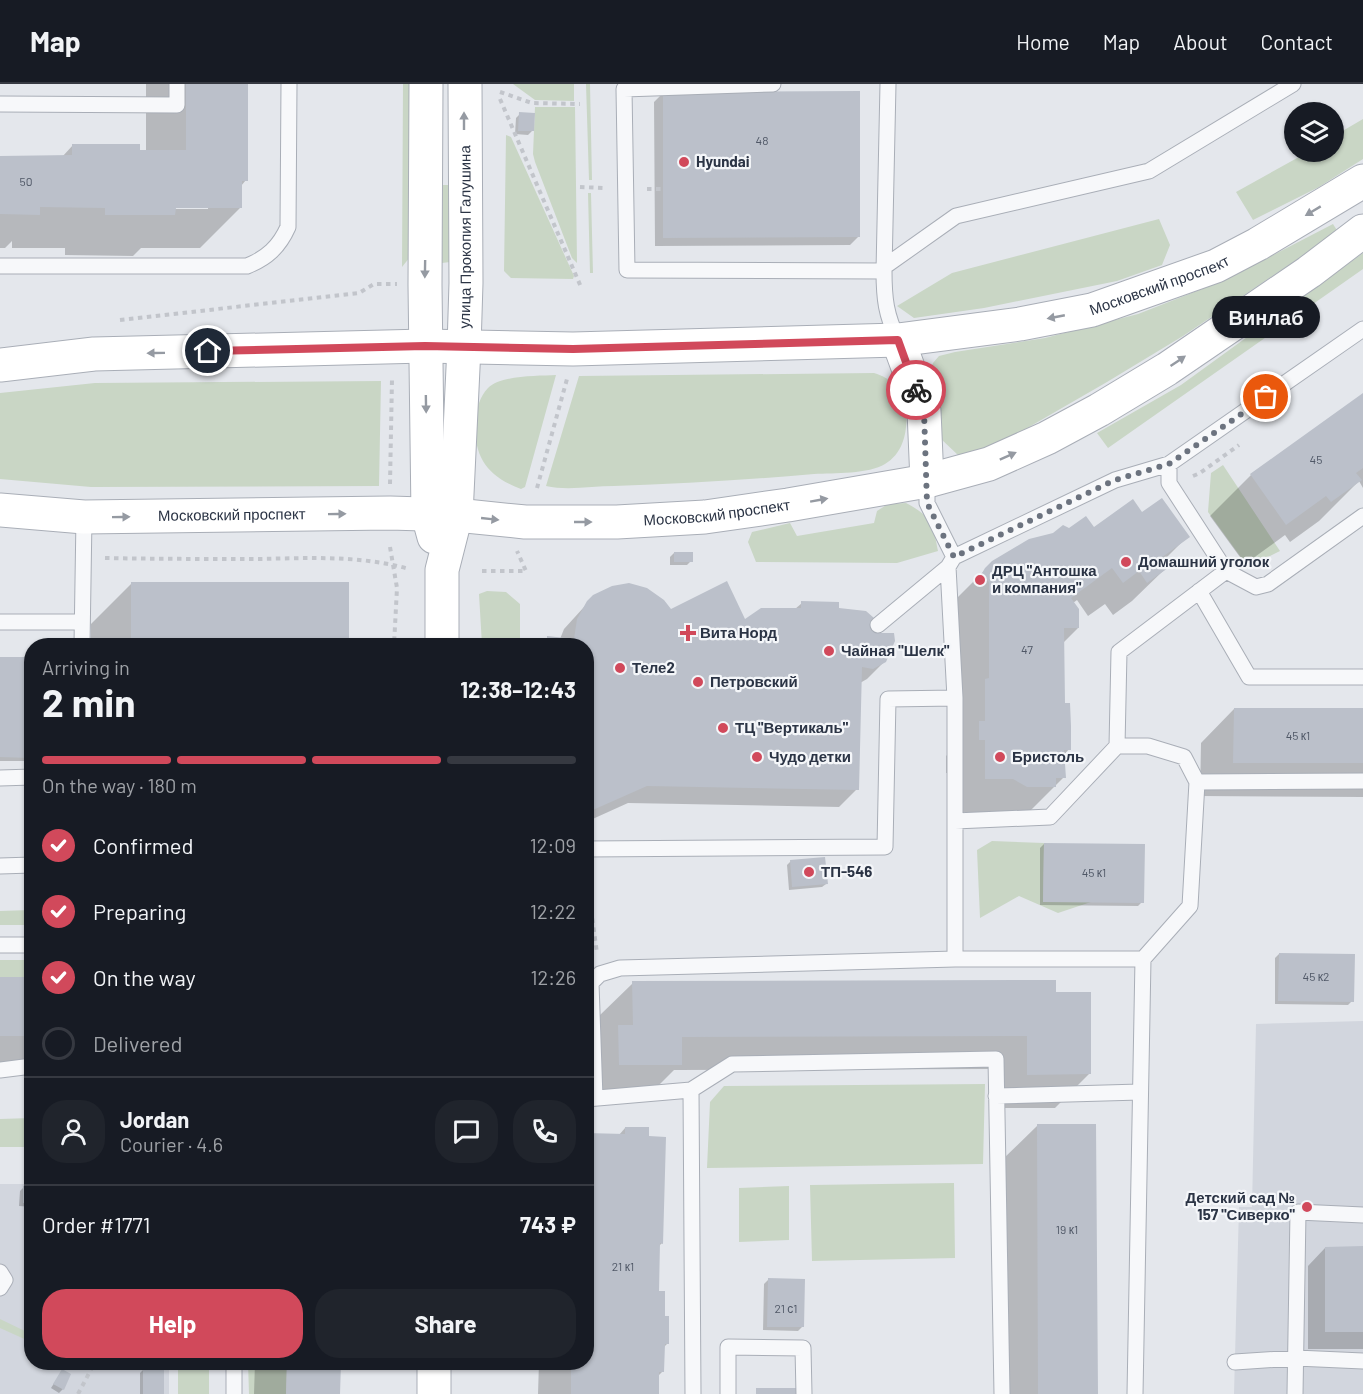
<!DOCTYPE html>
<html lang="en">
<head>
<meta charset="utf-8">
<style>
	body { margin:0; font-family:Barlow,sans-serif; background:#20242c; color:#f1f3f6; height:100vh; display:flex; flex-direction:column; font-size:22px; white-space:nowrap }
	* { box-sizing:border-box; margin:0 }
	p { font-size:20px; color:#9ea1a6 }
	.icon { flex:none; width:33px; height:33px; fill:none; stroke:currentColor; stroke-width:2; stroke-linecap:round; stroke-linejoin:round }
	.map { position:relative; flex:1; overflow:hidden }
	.drawer { position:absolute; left:24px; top:554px; width:570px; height:732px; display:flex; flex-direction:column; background:#171b24; border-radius:24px; box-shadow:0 2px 4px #0004 }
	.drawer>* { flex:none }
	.fabs { position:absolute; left:1284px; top:18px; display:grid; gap:12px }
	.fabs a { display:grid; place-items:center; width:60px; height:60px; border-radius:50%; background:#171b24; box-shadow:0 2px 4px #0004; font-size:30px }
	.pin { position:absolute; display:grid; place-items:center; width:51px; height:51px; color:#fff; margin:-26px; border:3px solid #fff; border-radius:50%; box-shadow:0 2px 6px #0007 }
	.courier { position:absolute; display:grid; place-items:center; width:60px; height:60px; margin:-30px; border:4px solid #d1495b; border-radius:50%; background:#fff; color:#222; box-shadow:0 2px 8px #0007 }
	.bubble { position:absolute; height:42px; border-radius:21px; background:#171b24; box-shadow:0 2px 4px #0004; font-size:20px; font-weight:700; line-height:42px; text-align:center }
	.summary em { font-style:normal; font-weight:700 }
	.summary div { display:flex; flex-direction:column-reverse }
	.summary { display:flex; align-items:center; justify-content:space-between; height:102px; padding:0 18px }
	h1 { font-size:39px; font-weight:700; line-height:45px }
	.bar { display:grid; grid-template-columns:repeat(4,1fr); gap:9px 6px; align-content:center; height:72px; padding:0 18px }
	.bar i { height:8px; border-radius:4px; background:#363941 }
	.bar .current { background:#d1495b }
	.bar p { grid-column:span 4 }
	.line { display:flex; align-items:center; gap:15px; padding:0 18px; border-top:2px solid #363941 }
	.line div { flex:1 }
	.round { display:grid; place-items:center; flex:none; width:63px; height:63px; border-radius:24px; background:#20242c }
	ol { padding:0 18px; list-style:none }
	li { display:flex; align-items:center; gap:18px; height:66px }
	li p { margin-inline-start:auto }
	li .icon { padding:6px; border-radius:50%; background:#d1495b; color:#fff; stroke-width:4 }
	li:last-child { color:#9ea1a6 }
	li i { width:33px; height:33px; border:3px solid #363941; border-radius:50% }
	.primary-button { display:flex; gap:12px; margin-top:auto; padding:12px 18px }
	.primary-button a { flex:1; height:69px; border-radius:24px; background:#d1495b; color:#fff; font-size:24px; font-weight:700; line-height:69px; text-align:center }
	.primary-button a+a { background:#20242c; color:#f1f3f6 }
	header { display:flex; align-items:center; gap:36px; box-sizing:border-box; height:84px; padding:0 30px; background:#171b24; border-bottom:2px solid #363941 }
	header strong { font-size:28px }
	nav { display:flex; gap:33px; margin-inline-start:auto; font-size:21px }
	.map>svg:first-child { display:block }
	.built { fill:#d2d6de }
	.green { fill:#c9d6c5 }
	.shadow { fill:#0003; fill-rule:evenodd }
	.building { fill:#bbc0ca }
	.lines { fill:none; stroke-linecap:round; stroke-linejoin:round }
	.lane-casing { stroke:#a9aeb7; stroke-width:17 }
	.secondary-casing { stroke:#a9aeb7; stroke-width:35 }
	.path { stroke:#c2c5cb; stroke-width:4; stroke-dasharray:4.5 4.5; stroke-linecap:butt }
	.lane { stroke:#f7f8fa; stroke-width:15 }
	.secondary { stroke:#fff; stroke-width:33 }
	.oneway { fill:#959aa2 }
	.done { stroke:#6c737f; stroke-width:6; stroke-dasharray:0 10.8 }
	.route { stroke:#d1495b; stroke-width:8 }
	.poi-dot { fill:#d1495b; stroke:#f4f6f9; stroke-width:2 }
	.labels { text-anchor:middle; stroke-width:4.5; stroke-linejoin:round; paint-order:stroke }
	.number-label { font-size:12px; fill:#4f5766 }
	.poi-label { font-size:15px; font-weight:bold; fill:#2b3445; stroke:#f4f6f9; text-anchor:start }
	.street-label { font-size:15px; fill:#2b3445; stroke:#f4f6f9 }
</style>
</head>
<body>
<header>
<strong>Map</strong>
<nav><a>Home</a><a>Map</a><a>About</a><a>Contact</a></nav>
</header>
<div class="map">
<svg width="1363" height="1310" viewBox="0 0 1363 1310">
	<rect width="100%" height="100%" fill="#e4e7ec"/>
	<path class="built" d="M1363,937v373h-129l5,-187h13l4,-183z
		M0,1100h31l1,178h137v32h-169z"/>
	<path class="green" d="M403,0h7v173l-8,10z
		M513,0h61v17l-39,-1z
		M586,0h4l2,96h-3z
		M535,23h40l2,156 -5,-5 -37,-96 -2,-8z
		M1363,35v40l-44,28 -66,33 -17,-28 72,-40h26v-16z
		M506,51l5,2 63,139 -1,3 -62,-1 -7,-7z
		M442,101h9l-1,77 -8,1z
		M588,109h3l2,80h-3z
		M1159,135l11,26 -8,20 -45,16 -133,27 -70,10 -17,-12 55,-33z
		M1333,140l5,8 -155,104 -76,46 -104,60 -44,14 -19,-18v-33l-11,-30 4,-12 6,-7 16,-4 90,-14 93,-24 87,-34z
		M1363,169v16l-255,179 -11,-15 84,-48z
		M874,289c17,5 30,17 32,34 2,21 -1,45 -21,57 -16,10 -51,9 -71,10 -67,6 -133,10 -200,12 -21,0 -47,5 -68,0l33,-110z
		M556,291l-31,112 -4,2c-34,-13 -47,-32 -46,-67 1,-12 5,-26 13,-34 13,-13 50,-12 68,-13z
		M381,297l-2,105 -288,1 -91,-8v-86l95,-10z
		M1223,381l57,86 -32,16 -40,-55 3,-39z
		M906,419c26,14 27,21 32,48l-41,12 -141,-1 -8,-20 4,-10 38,-9 7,13 77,-13 3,-12 11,-7z
		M487,507l19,1 14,12v41h-38l-3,-51z
		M992,757l52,2 -1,59h48l-33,11 -39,-17 -39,22 -3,-68z
		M31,826v15h-31v-14z
		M0,876h31v17h-31z
		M985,1000l-2,80 -276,4 3,-66 14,-16z
		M31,1034v29h-31v-28z
		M954,1099l1,75 -143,3 -2,-76z
		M789,1102v54l-50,2v-54z
		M0,1235l31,15v8l-31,-14z
		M178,1278h31v32h-31z
		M248,1278h39l-1,32h-37z"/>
	<path class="shadow" d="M146,0h101l-1,96 -5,6v21l-41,41h-59l-8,8 -68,-1v-7h-53v-7l-7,7h-5v-91h62l11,-12 73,6zM168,122h40v3h-40z
		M663,9l196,143 -9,9 -195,1 -1,-144z
		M520,30l12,17 -4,4 -13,-1 1,-16z
		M1363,311v93l-4,-7 -40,40 -29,21 -5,-7 -40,29 -35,-48 41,-41z
		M1142,430l46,22 -26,26 4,6 -34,33 -19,14 -8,-11 -17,12 -11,-16 -4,3 5,25 -15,15v62l6,44 -6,7 1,21 -34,34 -38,9 -14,-8h-26v-39h-6v-17l5,-5 -3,-141 10,-13 35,-35 76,-32 25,-1z
		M674,469l17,8 -4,4h-17v-8z
		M132,499l215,62h-256v-21z
		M594,512l76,15 75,10 50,-12 7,-6 36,6 47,52 -18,18 -7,4 -3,106 -18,18 -211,-4 -42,19v-177h-45l7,-7 12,1 4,-10z
		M0,574h32v103h-32z
		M1234,625l129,1v87l-163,-1 1,-53z
		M1044,760l98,58 -4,4 -98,-1v-57z
		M791,777l35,23 -4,3 -33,3 -2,-25z
		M1279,870l73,47 -4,4 -73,-1v-46z
		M0,894h32v90l-32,1z
		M633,899l421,10 35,81 -34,34h-61v-39l-320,1 -28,28h-60v-39l13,-43z
		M1037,1042l59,268h-91l-2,-235z
		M625,1044l37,115 -4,4 -1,46 10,51 -4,4v23l-5,5 -1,18h-119l1,-32h47l33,-227z
		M24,1103l8,1v19l-13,-1 1,-15z
		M1325,1164h38v101h-55v-83z
		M768,1196l34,47 -4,4 -35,-1 1,-46z
		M255,1278h85l-1,32h-85z
		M144,1285l18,25h-22v-21z
		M62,1287l1,18 -4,4 -8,-5z"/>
	<path class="building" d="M186,0h62v97h-6v27h-66l-1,7h-70v-7l-65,-1v8l-40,-1v-58l72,-1v-11h68v6h46z
		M860,7v146l-197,1v-146z
		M519,28l16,1 -1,18h-16z
		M1363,309v75l-7,5 6,7 -31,22 -5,-6 -40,29 -36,-51z
		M1162,414l28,39 -29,21 7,10 -21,15 -8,-12 -16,12 -11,-15 -41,30 8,11v19h-15l1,75h5l1,23v24h-7l2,28h-10v9h-29l-14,-8h-28v-39h-6v-19h6v-42l4,-1v-96l-8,-7 4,-7 7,-7 37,-22 24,-6 10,-8 6,3 17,-12 8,11 39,-28 9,13z
		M674,468h19v10h-19z
		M727,497l18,38 16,-11h40v-7l38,1v6l27,3 8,7 7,15h13l1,8 -9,21 -13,7 -11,-2 -3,123 -212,-4 -61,27v-168h-39v-9l27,3 3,-20 10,-18 6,-6 19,-9 17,-3 18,5 17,12 7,9z
		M131,498h218v63h-218z
		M0,573h32v101l-32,-1z
		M1234,624h129v55h-130z
		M1044,759l101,1 -1,59 -101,-1z
		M825,773l3,27 -36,3 -2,-27z
		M1279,869l76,1 -1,48 -76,-1z
		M0,893h32v59h-32z
		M1056,896v12h35v82l-64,1v-39l-345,1v28h-63l-1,-40h15l-1,-44z
		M1037,1040h59l2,270h-60z
		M625,1043h24v9l17,1 -3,107 -3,-1 -1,48h6v25h4v28h-4l-1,28h-5v22h-88v-32h15v-229l39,1z
		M23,1102h9v17h-9z
		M1363,1162v86h-38v-85z
		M768,1194l37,1 -1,48h-37z
		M287,1278h54l-1,32h-54z
		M143,1283h21v27h-21z
		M62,1285l9,5 -7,16 -11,-6z
		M756,1304h45v6h-45z"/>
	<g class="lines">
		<defs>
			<path id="lane" d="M773,0l-149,5 3,181 257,1c0,28 2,44 14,69
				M0,20l177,1v-21
				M0,182h247c20,-8 32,-19 41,-39l1,-143
				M884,183l72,-51 193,-45 144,-87
				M884,187l4,-187
				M1169,380v19l57,88 30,16 12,-3 95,-68
				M927,397v22l27,54 161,-77 54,-16 194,-135
				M954,473l-6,10 7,131v261
				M1199,507l50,86h114
				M0,538h82
				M878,541l70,-58
				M82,561l2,-128
				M1117,662h31l36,11 13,25 166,-1
				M0,694l32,-1
				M955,737l95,-4 67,-71 2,-94 107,-81
				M586,765l299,-2 3,-148 67,-1
				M0,782l32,-1
				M0,861h32
				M1143,875l47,-53 7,-124
				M0,986l32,-4
				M691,1006l2,304
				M996,1012l144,-4
				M595,1014l-4,-115 9,-9 20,-6 335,-9h188l-8,435
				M586,1015l105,-9 41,-26 264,-5 6,335
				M0,1188l5,8 -5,8
				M234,1278v32
				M1235,1278l61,-4 67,3
				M728,1310v-47l75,1 1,46
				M1295,1310l3,-182 65,3"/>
			<g id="secondary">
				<path d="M426,0l-1,201 3,230 6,22"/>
				<path d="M898,256l26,71 3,70"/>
				<path id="s1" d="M0,281l94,-11 331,-8 148,3 325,-9 122,-16 72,-14 124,-44 42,-22 105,-63"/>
				<path id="s2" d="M0,426l84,7 306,-4 66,2 69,7h92l88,-5 83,-12 139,-24 62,-17 58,-26 52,-28 68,-41 142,-97 54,-41"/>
				<path id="s3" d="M442,561v-75l14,-55 8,-168 2,-64 -1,-199"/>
				<path d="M434,1310v-32"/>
			</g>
		</defs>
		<use href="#lane" class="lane-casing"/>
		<use href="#secondary" class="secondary-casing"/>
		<path class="path" d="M500,8l32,11 48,1
			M500,15l81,188
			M580,103l24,1
			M647,105h17
			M120,236l239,-27 15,-9h23
			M1193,392l7,-3 39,-28
			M390,400l2,-105
			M537,404l30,-109
			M390,463l7,41 -3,57
			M105,474c51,1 102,1 153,1 49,-1 103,-4 151,10
			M482,487h44l-9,-20
			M586,790l11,79
			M78,1310l17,-32"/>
		<use href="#lane" class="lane"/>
		<use href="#secondary" class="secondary"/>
	</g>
	<defs><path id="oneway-solid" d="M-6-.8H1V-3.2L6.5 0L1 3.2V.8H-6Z" transform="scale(1.5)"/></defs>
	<g class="oneway">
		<use href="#oneway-solid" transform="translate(464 37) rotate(-90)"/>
		<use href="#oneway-solid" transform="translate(1313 127) rotate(149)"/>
		<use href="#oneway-solid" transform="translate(425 185) rotate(91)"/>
		<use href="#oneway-solid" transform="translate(1056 233) rotate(169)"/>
		<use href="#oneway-solid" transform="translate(156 269) rotate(179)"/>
		<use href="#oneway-solid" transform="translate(1178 277) rotate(-34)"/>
		<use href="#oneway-solid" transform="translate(426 320) rotate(89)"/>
		<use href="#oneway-solid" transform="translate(1008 372) rotate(-24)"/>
		<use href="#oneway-solid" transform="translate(819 416) rotate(-10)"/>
		<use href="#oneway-solid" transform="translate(337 430) rotate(-1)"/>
		<use href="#oneway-solid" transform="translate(121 433) rotate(-1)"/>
		<use href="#oneway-solid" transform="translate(490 435) rotate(6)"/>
		<use href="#oneway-solid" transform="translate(583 438)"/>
	</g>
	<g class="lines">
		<path class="done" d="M916,306l8,21 3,92 27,54 161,-77 54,-16 97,-67"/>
		<path class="route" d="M208,267l217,-5 148,3 325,-9 18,50"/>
	</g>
	<g class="poi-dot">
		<circle cx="684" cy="78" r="6"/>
		<circle cx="1126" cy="478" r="6"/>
		<circle cx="980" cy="496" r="6"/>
		<path d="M685 540h6v6h6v6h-6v6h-6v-6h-6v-6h6z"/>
		<circle cx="829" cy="567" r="6"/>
		<circle cx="620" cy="584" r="6"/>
		<circle cx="698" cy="598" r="6"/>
		<circle cx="723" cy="644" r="6"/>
		<circle cx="757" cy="673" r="6"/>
		<circle cx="1000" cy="673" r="6"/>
		<circle cx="809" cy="788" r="6"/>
		<circle cx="1307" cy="1123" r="6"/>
	</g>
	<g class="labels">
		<g class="number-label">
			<text x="762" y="61">48</text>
			<text x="26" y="102">50</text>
			<text x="1316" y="380">45</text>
			<text x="1027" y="570">47</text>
			<text x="1298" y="656">45 к1</text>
			<text x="1094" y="793">45 к1</text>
			<text x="1316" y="897">45 к2</text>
			<text x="1067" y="1150">19 к1</text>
			<text x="623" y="1187">21 к1</text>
			<text x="786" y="1229">21 с1</text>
		</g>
		<g class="poi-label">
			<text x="696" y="83">Hyundai</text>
			<text x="1138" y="483">Домашний уголок</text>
			<text x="992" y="492">ДРЦ "Антошка<tspan x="992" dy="17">и компания"</tspan></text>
			<text x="700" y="554">Вита Норд</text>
			<text x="841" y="572">Чайная "Шелк"</text>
			<text x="632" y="589">Теле2</text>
			<text x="710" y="603">Петровский</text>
			<text x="735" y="649">ТЦ "Вертикаль"</text>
			<text x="769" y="678">Чудо детки</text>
			<text x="1012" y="678">Бристоль</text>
			<text x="821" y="793">ТП-546</text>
			<text x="1295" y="1119" text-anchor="end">Детский сад №<tspan x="1295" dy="17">157 "Сиверко"</tspan></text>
		</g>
		<g class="street-label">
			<text dy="5" stroke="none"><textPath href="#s3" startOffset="410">улица Прокопия Галушина</textPath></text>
			<text dy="5" stroke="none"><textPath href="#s1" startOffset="1167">Московский проспект</textPath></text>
			<text dy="5" stroke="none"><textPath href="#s2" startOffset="718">Московский проспект</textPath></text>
			<text dy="5" stroke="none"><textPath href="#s2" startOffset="232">Московский проспект</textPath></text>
		</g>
	</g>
</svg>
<div class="fabs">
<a><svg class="icon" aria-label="layers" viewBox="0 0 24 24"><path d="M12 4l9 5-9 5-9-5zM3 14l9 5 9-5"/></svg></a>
</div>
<div class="pin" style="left:1266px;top:313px;background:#ea580c"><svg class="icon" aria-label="bag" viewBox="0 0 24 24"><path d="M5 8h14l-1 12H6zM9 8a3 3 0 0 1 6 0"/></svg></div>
<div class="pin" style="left:208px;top:267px;background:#1f2937"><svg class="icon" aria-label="home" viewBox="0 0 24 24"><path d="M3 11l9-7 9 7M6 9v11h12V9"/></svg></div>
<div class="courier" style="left:916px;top:306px"><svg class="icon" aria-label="bike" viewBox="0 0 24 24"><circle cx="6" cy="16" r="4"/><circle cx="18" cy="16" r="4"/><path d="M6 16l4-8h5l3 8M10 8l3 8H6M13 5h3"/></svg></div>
<div class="bubble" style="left:1212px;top:212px;width:108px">Винлаб</div>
<section class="drawer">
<div class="summary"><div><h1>2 min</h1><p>Arriving in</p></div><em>12:38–12:43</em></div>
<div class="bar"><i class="current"></i><i class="current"></i><i class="current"></i><i></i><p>On the way · 180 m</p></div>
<ol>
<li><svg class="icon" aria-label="check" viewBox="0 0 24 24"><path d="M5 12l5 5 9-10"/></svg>Confirmed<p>12:09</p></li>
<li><svg class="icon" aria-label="check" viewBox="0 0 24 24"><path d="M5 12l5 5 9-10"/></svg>Preparing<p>12:22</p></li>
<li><svg class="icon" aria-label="check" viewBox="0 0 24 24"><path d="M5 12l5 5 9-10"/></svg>On the way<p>12:26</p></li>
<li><i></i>Delivered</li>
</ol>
<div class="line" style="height:108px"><a class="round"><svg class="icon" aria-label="person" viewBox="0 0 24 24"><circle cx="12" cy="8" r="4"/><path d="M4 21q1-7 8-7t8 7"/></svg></a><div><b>Jordan</b><p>Courier · 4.6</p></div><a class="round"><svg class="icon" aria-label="chat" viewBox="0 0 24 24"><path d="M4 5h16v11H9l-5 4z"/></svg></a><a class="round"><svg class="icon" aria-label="phone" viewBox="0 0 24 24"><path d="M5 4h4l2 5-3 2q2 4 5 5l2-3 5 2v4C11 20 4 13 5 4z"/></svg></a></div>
<div class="line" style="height:78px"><div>Order #1771</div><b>743 ₽</b></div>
<div class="primary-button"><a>Help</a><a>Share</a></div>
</section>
</div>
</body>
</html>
